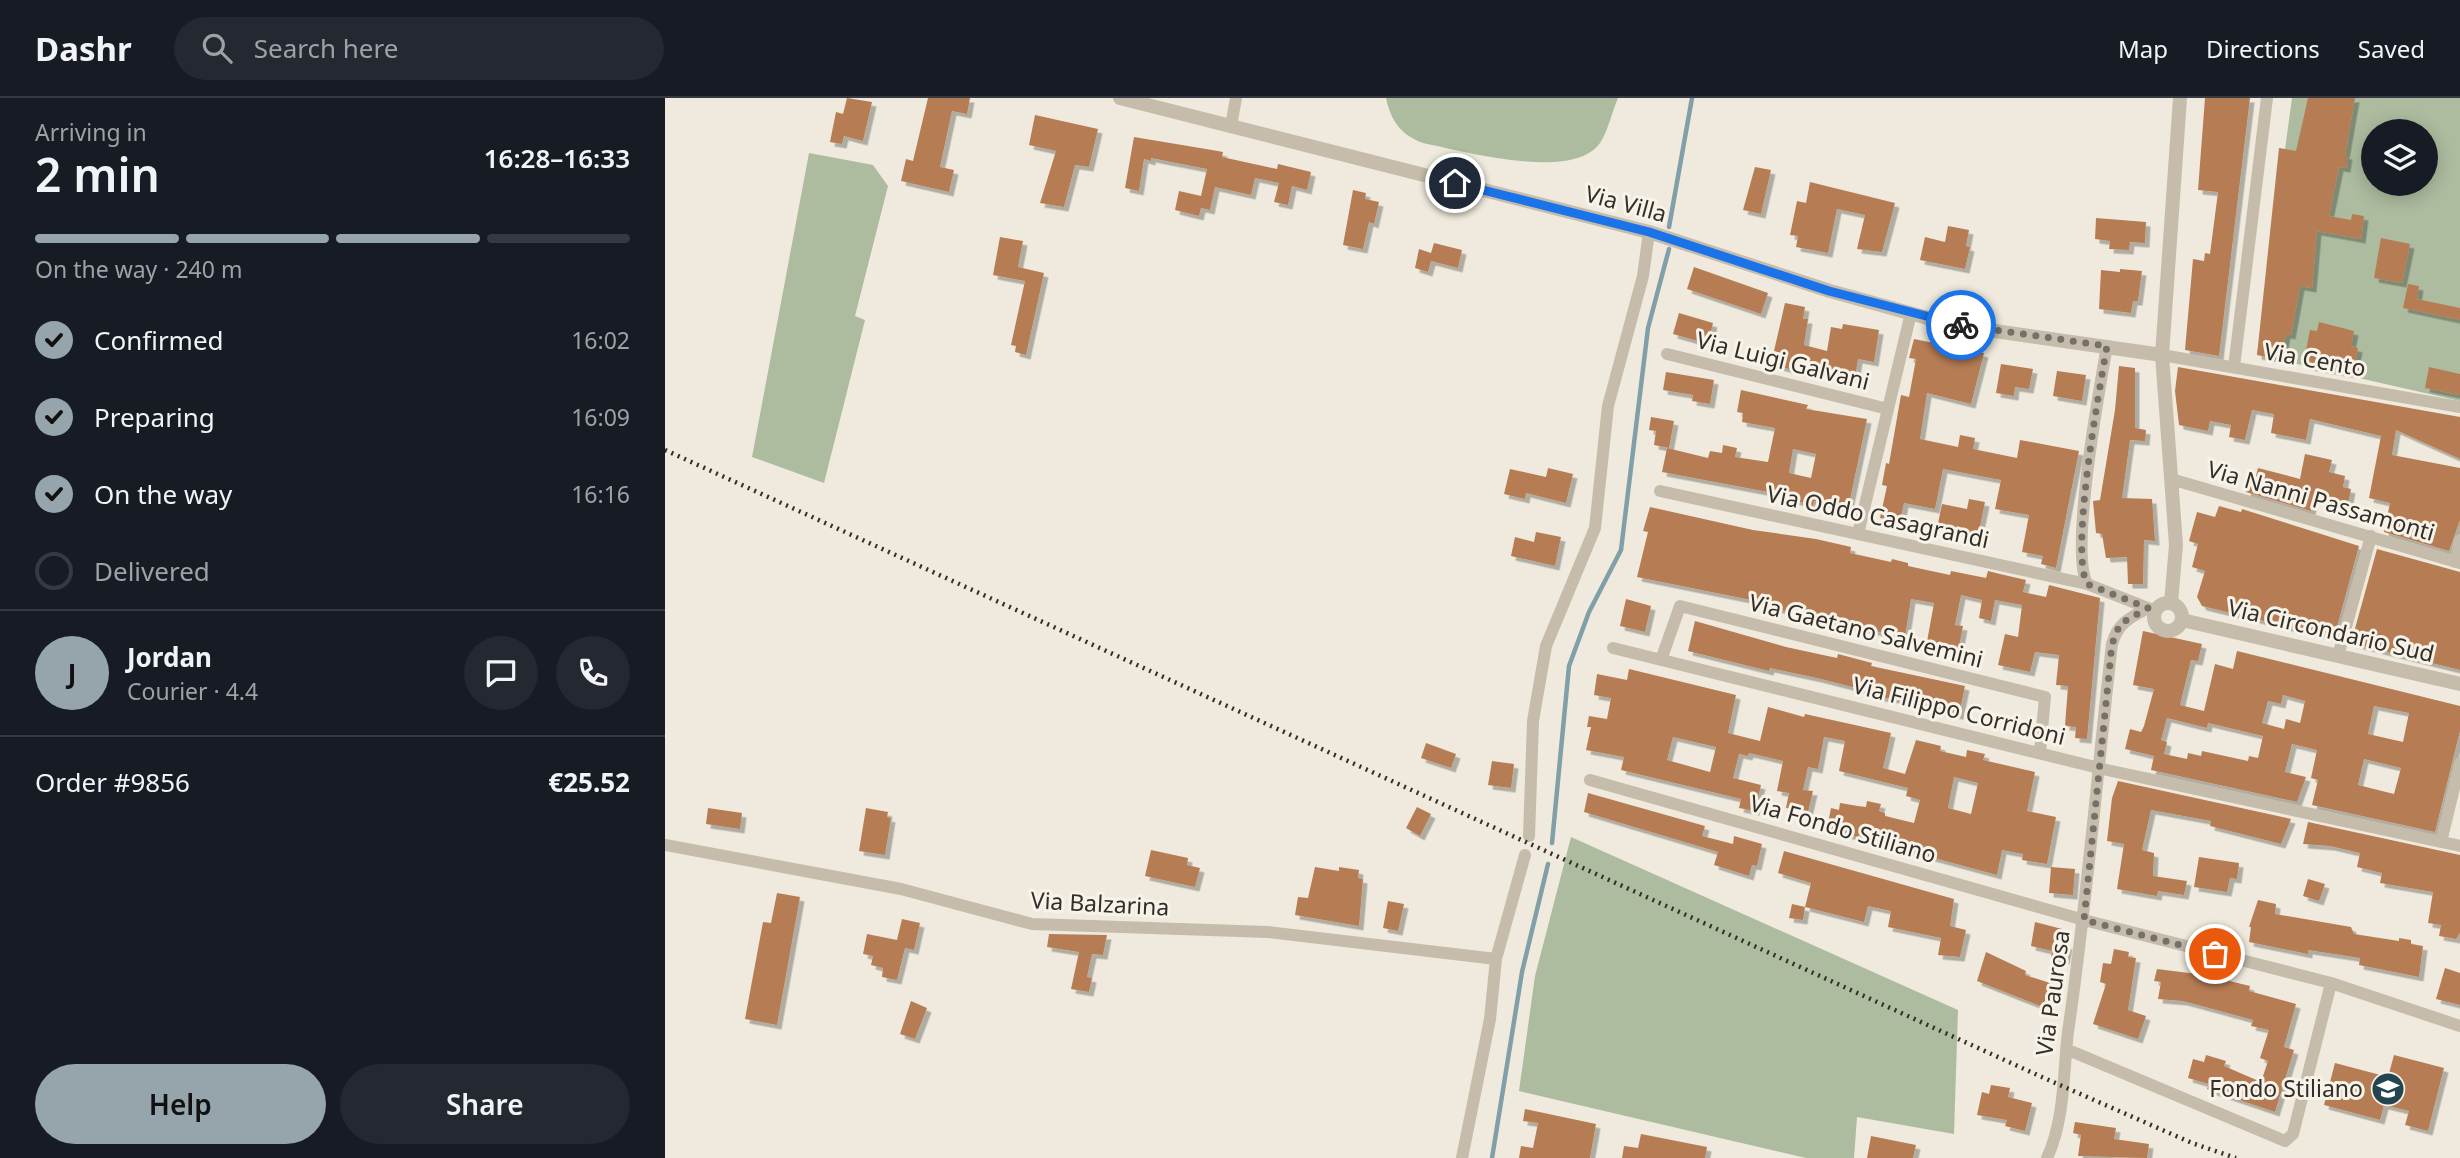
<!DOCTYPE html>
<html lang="en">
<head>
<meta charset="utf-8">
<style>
	body { margin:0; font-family:"Noto Sans",sans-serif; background:#242831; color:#f1f3f6; height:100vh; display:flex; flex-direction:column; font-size:26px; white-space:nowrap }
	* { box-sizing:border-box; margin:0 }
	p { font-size:23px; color:#9ea1a6 }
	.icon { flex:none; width:38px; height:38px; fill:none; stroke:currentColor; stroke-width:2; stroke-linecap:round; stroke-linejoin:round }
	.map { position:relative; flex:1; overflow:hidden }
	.details { display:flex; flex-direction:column; background:#171b24; width:665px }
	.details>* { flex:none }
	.buttons { position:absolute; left:1696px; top:21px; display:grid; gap:14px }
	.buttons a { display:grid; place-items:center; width:77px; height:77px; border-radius:50%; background:#171b24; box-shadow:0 4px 18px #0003; font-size:35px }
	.pin { position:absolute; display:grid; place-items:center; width:60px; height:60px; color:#fff; margin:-30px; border:4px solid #fff; border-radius:50%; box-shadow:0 2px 7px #0007 }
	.courier { position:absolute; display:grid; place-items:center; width:70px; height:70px; margin:-35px; border:5px solid #1a73e8; border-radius:50%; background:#fff; color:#222; box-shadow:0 2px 9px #0007 }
	.headline em { font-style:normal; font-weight:600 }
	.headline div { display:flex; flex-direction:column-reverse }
	.headline { display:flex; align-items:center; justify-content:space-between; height:119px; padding:0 35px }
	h1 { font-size:46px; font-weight:600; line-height:52px }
	.bar { display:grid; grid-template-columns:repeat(4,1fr); gap:10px 7px; align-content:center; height:84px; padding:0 35px }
	.bar i { height:9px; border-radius:5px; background:#363941 }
	.bar .active { background:#95a5ab }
	.bar p { grid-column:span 4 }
	.line { display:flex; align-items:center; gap:18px; padding:0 35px; border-top:2px solid #363941 }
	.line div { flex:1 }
	.round { display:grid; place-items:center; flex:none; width:74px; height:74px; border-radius:37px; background:#242831 }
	ol { padding:0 35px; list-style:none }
	li { display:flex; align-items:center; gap:21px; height:77px }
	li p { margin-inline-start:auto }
	li .icon { padding:7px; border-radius:50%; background:#95a5ab; color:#111; stroke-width:4 }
	li:last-child { color:#9ea1a6 }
	li i { width:38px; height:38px; border:4px solid #363941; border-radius:50% }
	.primary-button { display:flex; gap:14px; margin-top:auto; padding:14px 35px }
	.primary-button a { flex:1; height:80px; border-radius:42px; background:#95a5ab; color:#111; font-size:28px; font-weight:600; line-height:80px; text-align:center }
	.primary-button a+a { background:#242831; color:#f1f3f6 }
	header { display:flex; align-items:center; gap:42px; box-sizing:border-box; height:98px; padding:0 35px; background:#171b24; border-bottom:2px solid #363941 }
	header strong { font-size:33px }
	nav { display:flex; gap:38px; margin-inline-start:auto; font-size:24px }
	.search { width:490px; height:63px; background:#242831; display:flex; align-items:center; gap:18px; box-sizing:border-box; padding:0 24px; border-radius:38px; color:#9ea1a6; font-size:26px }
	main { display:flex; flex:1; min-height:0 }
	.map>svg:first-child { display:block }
	.green { fill:#adbc9f; fill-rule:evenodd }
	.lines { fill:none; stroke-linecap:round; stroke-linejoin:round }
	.stream { stroke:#809fa8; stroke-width:4.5 }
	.building { fill:#b67d54; fill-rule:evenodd; filter:url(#shadow) }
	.minor { stroke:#c5bcab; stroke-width:12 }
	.tertiary { stroke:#c5bcab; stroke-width:14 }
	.rail { stroke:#342e29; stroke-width:4.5; stroke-dasharray:2 5; stroke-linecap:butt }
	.done { stroke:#757068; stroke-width:7; stroke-dasharray:0 12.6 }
	.route { stroke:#1a73e8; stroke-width:9 }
	.labels { text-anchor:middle; stroke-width:6; stroke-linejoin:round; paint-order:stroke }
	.street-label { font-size:23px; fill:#342e29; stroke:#f7f3e9 }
	.poi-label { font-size:23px; fill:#342e29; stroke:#f7f3e9; text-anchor:end }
</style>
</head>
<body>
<header>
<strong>Dashr</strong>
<div class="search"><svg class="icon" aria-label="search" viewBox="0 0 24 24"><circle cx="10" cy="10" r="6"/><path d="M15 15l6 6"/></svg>Search here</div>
<nav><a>Map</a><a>Directions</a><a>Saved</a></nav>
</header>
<main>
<section class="details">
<div class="headline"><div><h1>2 min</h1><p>Arriving in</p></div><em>16:28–16:33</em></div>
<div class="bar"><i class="active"></i><i class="active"></i><i class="active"></i><i></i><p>On the way · 240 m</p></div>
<ol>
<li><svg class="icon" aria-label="check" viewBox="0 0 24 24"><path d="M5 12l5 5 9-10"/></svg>Confirmed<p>16:02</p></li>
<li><svg class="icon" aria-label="check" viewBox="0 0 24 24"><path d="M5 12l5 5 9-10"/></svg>Preparing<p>16:09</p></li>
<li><svg class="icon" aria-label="check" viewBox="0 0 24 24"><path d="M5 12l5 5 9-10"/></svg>On the way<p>16:16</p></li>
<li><i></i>Delivered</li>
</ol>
<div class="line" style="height:126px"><b class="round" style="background:#95a5ab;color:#111">J</b><div><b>Jordan</b><p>Courier · 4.4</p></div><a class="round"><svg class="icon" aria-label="chat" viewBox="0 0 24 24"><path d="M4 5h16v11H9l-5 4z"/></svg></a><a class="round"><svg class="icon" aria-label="phone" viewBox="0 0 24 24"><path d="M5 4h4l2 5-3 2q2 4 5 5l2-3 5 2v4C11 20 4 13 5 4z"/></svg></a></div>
<div class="line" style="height:91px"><div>Order #9856</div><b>€25.52</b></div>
<div class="primary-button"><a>Help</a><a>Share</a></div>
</section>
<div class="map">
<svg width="1795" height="1060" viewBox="0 0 1795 1060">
	<defs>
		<filter id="shadow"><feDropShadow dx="4.5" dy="4.5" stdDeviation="0" flood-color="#0004"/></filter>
	</defs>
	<rect width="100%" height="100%" fill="#efeadd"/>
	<path class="green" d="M721,0h232c-6,14 -10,33 -18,45 -27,39 -137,8 -177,0 -22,-8 -32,-22 -37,-45z
		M1627,0h168v303l-203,-46zM1708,33h52v53h-52z
		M144,55l64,12 15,21 -33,130 10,4 -41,163 -72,-26z
		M906,739l387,173 -4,124 -97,-17 -3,41h-48l-287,-67 16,-115z"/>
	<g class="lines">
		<path class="stream" d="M1004,129l23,-129
			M887,745l17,-177 20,-54 32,-62 27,-222 21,-79
			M827,1060l30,-186 26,-108"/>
	</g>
	<path class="building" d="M182,0l25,4 -9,39 -19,-5 -2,8 -12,-2 6,-30 7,2z
		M263,0h42l-3,16 -15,-3 -12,56 14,3 -5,22 -48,-11 5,-22 7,2z
		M1540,0h45l-31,258 -34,-6 8,-91 11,2 1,-8 5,1 8,-62 -20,-2z
		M1643,0h47l-10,57h3l-2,13 -7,-1 -10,49 22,4 1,-6 12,2 -3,23 -44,-8 -5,57 -12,-2 -9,49 -5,-1 -4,22 -7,-1v3l-18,-3 22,-207 17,3z
		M370,17l63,14 -9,38 -14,-2 -11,42 -24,-4 16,-52 -27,-6z
		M469,39l78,13 11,2 -1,5 55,12 1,-5 33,8 -4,18 -15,-4 -4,19 -14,-3 5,-19 -24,-5 -4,17 -36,-8 -5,23 -9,-2 -2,8 -24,-6 4,-19 22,5 6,-27 -56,-11v3l-7,-2 -5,32 -14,-3z
		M1090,69l16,3 -10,44 -18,-4z
		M1145,84l85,21 -13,49 -25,-3 8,-34 -28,-6 -9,44 -32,-6 2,-11 -8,-1 7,-34 9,2z
		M688,92l13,3 -1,6 14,3 -5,22 -5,-2 -6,27 -20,-4z
		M1431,120l50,4 -1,21 -15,-1 -1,8 -20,-1 1,-8 -15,-2z
		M1283,128l21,4 -3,16 4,1 -5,22 -45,-9 5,-23 20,5z
		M335,139l23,4 -5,26 26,6 -18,82 -11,-3 1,-6 -5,-1 14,-64 -32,-6z
		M1716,140l29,6 -8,39 -28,-5z
		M769,145l28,7 -4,18 -27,-7 -3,11 -13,-4 4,-19 12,4z
		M1029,169l74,26 -7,21 -74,-25z
		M1455,171l22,2 -4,30h-5l-2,12 -32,-4 2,-39 19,2z
		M1743,186l11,2 -2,13 43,9v12l-57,-12z
		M1120,205l20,4 -2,12h5l-4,26 23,6 4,-24 11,2 1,-5 36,6 -5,32 -16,-3 -3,19 -51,-8v3l-26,-7 3,-13 -7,-2z
		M1014,215l34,10 -5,21 -35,-10z
		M1654,224l35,9 -3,15 7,2 -5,26 -50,-9 7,-35 7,1z
		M1249,241l70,14 -13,51 -44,-11 -7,46 38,8 2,-12 15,3 -2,11 44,9 3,-18 59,11 -23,117 -15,-4 2,-8 -21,-4 7,-37 -34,-6 6,-29 -58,-11 -8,40 -31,-6 -4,19 -20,-4 7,-32 -5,-1 4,-22 3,1 12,-69 8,2 7,-38 -7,-1z
		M1336,266l32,5 -4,20 -14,-2 -1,9 -18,-3z
		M1454,268l16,2v60l11,2 -1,11 -15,-1 -8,58 30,1 3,42 -11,-1 -1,44h-15l-1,-27 -21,1 -4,-24 -6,-1 -3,-32 7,-1 15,-90z
		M1513,269l282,50v42l-64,-29 -4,25 68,13v52l-11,31 -65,-19 6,-29 -21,-5 12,-62 -71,-17 -4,21 -35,-7 3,-19 -22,-4 -7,30 -16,-3 2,-12 -21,-4 -2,10 -29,-6 -4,-34z
		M1764,269l31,7v21l-35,-7z
		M1392,273l29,4 -4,26 -29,-5z
		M1001,274l48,8 -4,24 -18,-3 1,-6 -30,-5z
		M1076,292l67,15 -2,4 61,10 -19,90 -34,-8 -1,5 -45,-14 -106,-20 5,-24 41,10 2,-7 12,2 1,-8 14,3 -2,9 33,5 7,-34 -33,-6 1,-9 -6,-1zM1128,351l23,5 -5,24 -22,-5z
		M986,319l23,4 -5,27 -15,-3 2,-14 -7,-1z
		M1640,356l27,6 -3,12 16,4 -2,11 8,2 -3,15 -34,-7 -3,14 -65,-19 4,-18 6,2 2,-8 42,11z
		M883,370l25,6 -7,29 -40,-10 -1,6 -21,-5 6,-25 36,8z
		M1304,401l16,3 -7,34 -41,-8 5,-24 25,5z
		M1554,408l22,6 1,-3 117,37 -25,92 -132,-32 -5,-9 8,-26 -13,-4 6,-23 -9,-3 8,-29 18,5z
		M985,409l103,23 63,9 35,8 -1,6 41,9 1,-3 16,4v3l42,9 1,-4 35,7 2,-7 12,3 26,6 -3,12 23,5 3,-12 51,13 -13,141 -12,-1 1,-11 -11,-1 3,-40 -12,-1 3,-30 -24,-3 -5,20 -32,-7 7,-31 13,3 4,-32 -27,-5 -4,21 -12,-3 3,-18 -21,-5 -6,30 8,1 -5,26 -32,-5 8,-44 -23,-4 -6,38 -102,-20 -52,-17 -114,-23 11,-45 -5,-1z
		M871,434l25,5 -6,29 -44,-10 4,-19 19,5z
		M1712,451l83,23v98l-109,-27z
		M961,501l25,7 -6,26 -25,-6z
		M1030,523l91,26 51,11 1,-4 34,9 -1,3 94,20 -6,29 -19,-3 1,-7 -61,-8v-3l-63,-16 -47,-10 -1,3 -81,-20z
		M1478,533l59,13 -4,17 -7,-1 -11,45 24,6 11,-47 18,5 4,-18 223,55v25l-25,101 -123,-27 6,-25 -7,-2 6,-28 -25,-6 -7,28 21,5 -9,25 -146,-32 3,-14 -29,-7 5,-20 11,3 3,-6 10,-37 -21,-4zM1618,597l22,6 -5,22 -14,-4 -2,10 -22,-6 6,-22 13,3zM1709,608l35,7 -6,29 -35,-8zM1502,620l40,10 1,-5 55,13 -5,22 -9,-2 -1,5 -46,-10 -1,5 -13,-3 -1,6 -23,-5 3,-12 -6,-2zM1699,661l37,9 -7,26 -36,-9z
		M964,571l107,26 -8,38 32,8 8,-34 36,10 1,-3 86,19 -8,35 22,6 11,-34 25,6 -1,5 26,6 1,-7 18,4 -2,6 52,12 -8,39 29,6 -9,47 -25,-4 1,-6 -21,-4 -5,25 -170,-46 4,-21 8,2 1,-7 18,3 8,1 1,-6 14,3 -2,7 6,2v3l29,7 6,-23 -14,-4 2,-8 -69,-17 6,-30 -21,-4 -6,32 -10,-2 -5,23 10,1 -5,21 -22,-4 3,-15 -12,-2 6,-30 -34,-8 -1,3 -9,-2 -6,24 28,7 -6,26 -16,-3 2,-9 -120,-29 3,-13 -38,-7 5,-23h-4l2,-11 18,3 4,-21 -17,-3 3,-21 30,6zM1008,639l43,10 -6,25 -43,-12zM1289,679l24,6 -7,31 -23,-6z
		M761,645l30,11 -5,14 -30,-10z
		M827,663l22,3 -3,24 -23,-3z
		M1453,683l173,38 -10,25 -71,-18 1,-5 -60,-11 -9,40 12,3 -1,23 34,5 -3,14 -26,-4 -1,5 -40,-7 7,-45 -17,-3 5,-43z
		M923,695l117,33 -3,10 31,8 1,-8 28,8 -5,22 -5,-1 -3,11 -35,-11 4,-13 -134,-40z
		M752,709l14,7 -11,22 -14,-8z
		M43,710l34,5 -2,16 -34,-5z
		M201,710l22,4 -1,5 4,1 -6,37 -26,-4z
		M1643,724l152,33v78l-4,6 -17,-3 2,-11 -13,-2 5,-31 -53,-9 2,-10 -25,-6 3,-14 -30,-7 -27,-2z
		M486,752l37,8 -1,7 13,3 -5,19 -50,-11z
		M1119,753l170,48 -4,27 16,4 -6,27 -22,-2 3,-17 -53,-11 3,-16 -23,-5 -4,16 -59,-15 6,-24 -33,-10z
		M1534,759l40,6 -2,16 -7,-1 -3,14 -33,-5z
		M650,769l24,4v-4l20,3 -1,8 5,1 -4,47 -64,-11 3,-18 10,1z
		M1386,769l24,2 -2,26 -24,-2z
		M1643,781l17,5 -6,17 -16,-5z
		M112,795l23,4 -23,128 -32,-6 18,-97 8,1z
		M1593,802l18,4 -1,10 76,13 3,7 45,7v-3l12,2v4l12,2 -4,31 -60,-12 1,-7 -52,-8v4l-59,-12 2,-15h-2z
		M723,803l16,3 -6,27 -15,-3z
		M1127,806l13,3 -2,13 -14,-2z
		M237,821l18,4 -6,27 -9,-2 -8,32 -15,-3 1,-9 -12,-3 2,-9 -10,-2 4,-20 30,6z
		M1370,824l27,7 -3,14 9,2 -3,15 -14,-3 1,-6 -21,-5z
		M384,836l58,1 -4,20 -11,-1 -5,23 5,1 -3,14 -18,-3 8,-37 -32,-5z
		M1449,851l15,3 -1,5 8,1 -8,52 18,6 -8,23 -45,-15 13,-40 -6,-2 3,-19 8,1z
		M1321,854l40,19 -1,4 25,8 -7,24 -66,-26z
		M1780,870l15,5v32l-24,-6z
		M1492,871l48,6 45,11 -1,5 47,13 -12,43 10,3 -19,62 -68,-23 2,-5 -21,-6 5,-19 11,3 2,-7 20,6 -2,5 37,16 7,-21 -8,-3 9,-28 -18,-4 2,-6 -70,-19 -25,-2 3,-17 -7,-1z
		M246,903l16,7 -12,31 -15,-5z
		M1729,957l50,13 -16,63 -23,-6 4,-14 -25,-6 -4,15 -56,-15 11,-42 53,14z
		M1326,987l19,3 -2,9 24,6 -7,28 -20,-5 2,-6 -30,-5 5,-23 7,2z
		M860,1011l71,15 -6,34h-71l2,-12 12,2 5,-25 -15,-2z
		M1410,1024l41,6 -2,11 35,5 -2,14 -69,-2 3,-21 -8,-2z
		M976,1036l66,13 -2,11h-83l2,-12 14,2z
		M1206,1038l45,9 -3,13h-46z"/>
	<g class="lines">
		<path class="minor" d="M566,28l5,-28
			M1442,248c-8,45 -37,204 -20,238l61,24
			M1002,256l221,55
			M1497,257l298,52
			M1569,269l33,-269
			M1506,381l289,84
			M995,393l427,93
			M1193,436l53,-221
			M1790,464l5,-22
			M948,550l494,122 353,76
			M1673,558l33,-120
			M996,562l19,-54 365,91 -5,55
			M925,682l494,140 247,63 129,43
			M864,738l4,-115 13,-75 49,-118 13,-122 35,-130 6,-44
			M1776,744l19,-79
			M0,747l236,44 131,35 236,8 228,27
			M1401,951l219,92 8,-7 38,-151
			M797,1060l28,-139 6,-60 29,-104
			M1382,1060c18,-39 16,-84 21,-126 19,-129 29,-258 44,-388 6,-21 17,-26 36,-36l8,3"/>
		<path class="tertiary" d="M455,0l529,134 181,59 123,34 209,30
			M1506,505l5,-58 -14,-190 18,-257
			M1489 519a14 14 0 1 1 28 0a14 14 0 1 1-28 0Z
			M1517,522l278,64"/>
		<path class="rail" d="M0,352l1379,628 148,65 44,15"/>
	</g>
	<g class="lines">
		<path class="done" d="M1296,227l146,21c-8,46 -37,204 -20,238l61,24 -28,16 -8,20 -28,276 131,34"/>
		<path class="route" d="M790,85l194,49 180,59 132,34"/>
	</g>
	<defs>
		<symbol id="school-disc" viewBox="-11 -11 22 22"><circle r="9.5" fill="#244550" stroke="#f7f3e9"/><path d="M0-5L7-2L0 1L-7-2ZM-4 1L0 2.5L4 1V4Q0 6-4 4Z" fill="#fff"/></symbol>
	</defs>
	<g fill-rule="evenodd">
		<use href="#school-disc" x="1704" y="972" width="38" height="38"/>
	</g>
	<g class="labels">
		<g class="street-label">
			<text transform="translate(961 106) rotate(15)" y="8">Via Villa</text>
			<text transform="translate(1650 262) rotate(10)" y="8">Via Cento</text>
			<text transform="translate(1118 263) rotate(14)" y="8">Via Luigi Galvani</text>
			<text transform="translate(1656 403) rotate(16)" y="8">Via Nanni Passamonti</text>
			<text transform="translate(1213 419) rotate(12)" y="8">Via Oddo Casagrandi</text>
			<text transform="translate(1201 533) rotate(14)" y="8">Via Gaetano Salvemini</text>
			<text transform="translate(1666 533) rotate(13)" y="8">Via Circondario Sud</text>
			<text transform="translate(1294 613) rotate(14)" y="8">Via Filippo Corridoni</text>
			<text transform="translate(1178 731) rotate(16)" y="8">Via Fondo Stiliano</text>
			<text transform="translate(435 806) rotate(3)" y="8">Via Balzarina</text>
			<text transform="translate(1388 895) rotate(-82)" y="8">Via Paurosa</text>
		</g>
		<g class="poi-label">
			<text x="1698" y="999">Fondo Stiliano</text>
		</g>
	</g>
</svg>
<div class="buttons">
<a><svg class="icon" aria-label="layers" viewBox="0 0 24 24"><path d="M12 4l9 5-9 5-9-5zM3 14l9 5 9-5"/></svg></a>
</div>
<div class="pin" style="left:1550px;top:856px;background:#ea580c"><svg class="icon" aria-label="bag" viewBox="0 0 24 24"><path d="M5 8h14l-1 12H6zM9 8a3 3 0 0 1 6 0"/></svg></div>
<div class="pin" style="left:790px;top:85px;background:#1f2937"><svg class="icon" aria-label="home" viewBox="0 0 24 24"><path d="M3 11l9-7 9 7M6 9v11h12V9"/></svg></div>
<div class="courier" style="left:1296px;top:227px"><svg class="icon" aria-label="bike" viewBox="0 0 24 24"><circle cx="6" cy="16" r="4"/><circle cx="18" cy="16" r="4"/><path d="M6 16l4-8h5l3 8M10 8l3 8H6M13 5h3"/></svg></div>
</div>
</main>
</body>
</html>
